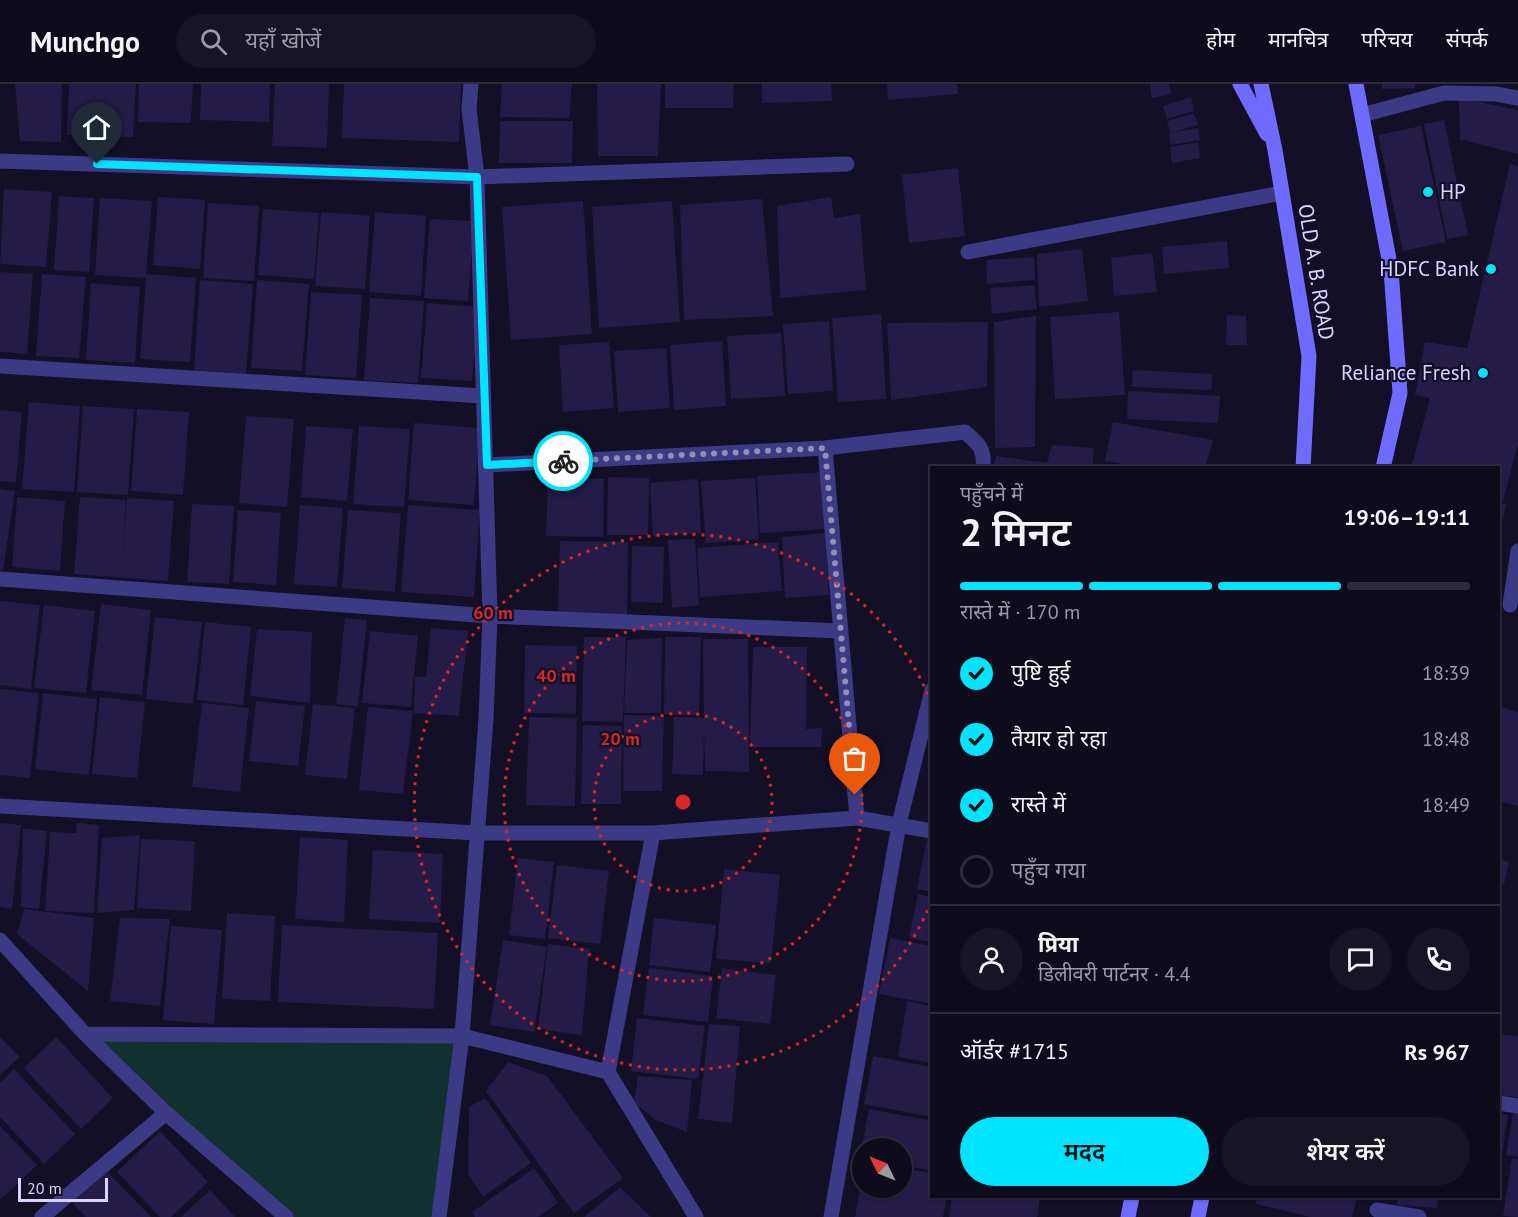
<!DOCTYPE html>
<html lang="hi">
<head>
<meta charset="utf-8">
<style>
	body { margin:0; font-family:"PT Sans","Noto Sans Devanagari",sans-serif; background:#171425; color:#f1f3f6; height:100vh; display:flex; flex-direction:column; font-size:22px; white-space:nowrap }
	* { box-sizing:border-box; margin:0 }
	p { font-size:20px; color:#9b9ba3 }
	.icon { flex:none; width:33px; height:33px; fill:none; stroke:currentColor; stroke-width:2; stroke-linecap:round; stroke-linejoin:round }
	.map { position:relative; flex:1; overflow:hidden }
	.panel { position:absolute; left:930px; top:382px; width:570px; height:732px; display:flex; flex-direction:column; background:#0e0b1c; border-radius:0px; box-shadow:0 2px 4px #0004,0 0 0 2px #2e2b3b }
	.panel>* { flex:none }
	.needle { width:39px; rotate:313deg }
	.tools { position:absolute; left:852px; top:1054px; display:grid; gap:12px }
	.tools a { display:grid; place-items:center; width:60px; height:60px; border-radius:50%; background:#0e0b1c; box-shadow:0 2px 4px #0004,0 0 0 2px #2e2b3b; font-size:30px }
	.scale { position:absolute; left:18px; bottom:15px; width:90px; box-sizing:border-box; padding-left:6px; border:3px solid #d9d4ff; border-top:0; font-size:16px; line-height:21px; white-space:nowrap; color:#d9d4ff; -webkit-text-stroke:4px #130f26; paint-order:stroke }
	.pin { position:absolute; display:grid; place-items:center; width:51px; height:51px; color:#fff; margin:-62px -26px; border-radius:50% 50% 50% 0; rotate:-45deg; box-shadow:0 0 6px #0007 }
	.pin .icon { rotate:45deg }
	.courier { position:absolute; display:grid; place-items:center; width:60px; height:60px; margin:-30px; border:4px solid #00e5ff; border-radius:50%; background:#fff; color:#222; box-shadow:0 2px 8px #0007 }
	.summary em { font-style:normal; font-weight:600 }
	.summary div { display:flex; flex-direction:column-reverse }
	.summary { display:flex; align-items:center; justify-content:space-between; height:102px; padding:0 30px }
	h1 { font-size:39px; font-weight:600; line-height:45px }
	.bar { display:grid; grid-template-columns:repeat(4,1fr); gap:9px 6px; align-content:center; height:72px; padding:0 30px }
	.bar i { height:8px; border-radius:4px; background:#2e2b3b }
	.bar .active { background:#00e5ff }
	.bar p { grid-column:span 4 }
	.line { display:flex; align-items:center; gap:15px; padding:0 30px; border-top:2px solid #2e2b3b }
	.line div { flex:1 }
	.round { display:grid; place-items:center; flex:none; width:63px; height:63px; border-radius:32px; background:#171425 }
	ol { padding:0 30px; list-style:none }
	li { display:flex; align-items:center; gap:18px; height:66px }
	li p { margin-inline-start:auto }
	li .icon { padding:6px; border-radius:50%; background:#00e5ff; color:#111; stroke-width:4 }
	li:last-child { color:#9b9ba3 }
	li i { width:33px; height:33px; border:3px solid #2e2b3b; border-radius:50% }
	.cta { display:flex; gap:12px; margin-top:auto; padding:12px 30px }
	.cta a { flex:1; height:69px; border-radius:36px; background:#00e5ff; color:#111; font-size:24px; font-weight:600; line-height:69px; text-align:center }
	.cta a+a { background:#171425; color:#f1f3f6 }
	header { display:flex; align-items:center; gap:36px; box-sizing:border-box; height:84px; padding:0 30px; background:#0e0b1c; border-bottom:2px solid #2e2b3b }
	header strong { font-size:28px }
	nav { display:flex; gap:33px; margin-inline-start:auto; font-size:21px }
	.search { width:420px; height:54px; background:#171425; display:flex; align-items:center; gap:15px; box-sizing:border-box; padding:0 21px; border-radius:33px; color:#9b9ba3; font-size:22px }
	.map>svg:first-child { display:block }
	.green { fill:#12302f }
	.building { fill:#241b47 }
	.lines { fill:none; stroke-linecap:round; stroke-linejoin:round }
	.street { stroke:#3d3a85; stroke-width:15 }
	.secondary { stroke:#6f6bff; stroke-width:15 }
	.done { stroke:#948fb3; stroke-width:6; stroke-dasharray:0 10.8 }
	.route { stroke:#00e5ff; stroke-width:8 }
	.ring { fill:none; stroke:#d62828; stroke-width:3; stroke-dasharray:3 6 }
	.poi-dot { fill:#00e5ff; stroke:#130f26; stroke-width:2 }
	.labels { text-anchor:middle; stroke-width:4.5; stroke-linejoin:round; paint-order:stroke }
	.poi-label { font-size:21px; fill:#d9d4ff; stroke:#130f26; text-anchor:end }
	.street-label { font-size:21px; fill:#d9d4ff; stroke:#130f26 }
	.centre { fill:#d62828; stroke:#130f26; stroke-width:3 }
	.ring-label { font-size:18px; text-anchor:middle; font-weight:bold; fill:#d62828; stroke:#130f26; stroke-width:4.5; stroke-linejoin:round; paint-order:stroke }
</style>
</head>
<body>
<header>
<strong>Munchgo</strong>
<div class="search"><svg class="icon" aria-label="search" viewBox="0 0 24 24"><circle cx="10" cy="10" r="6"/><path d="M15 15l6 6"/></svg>यहाँ खोजें</div>
<nav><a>होम</a><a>मानचित्र</a><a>परिचय</a><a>संपर्क</a></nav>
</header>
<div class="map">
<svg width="1518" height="1133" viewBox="0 0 1518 1133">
	<rect width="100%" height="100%" fill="#130f26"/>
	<path class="green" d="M85,950l377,2 -23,181h-153z"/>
	<path class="building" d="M15,0h47l-1,58 -41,-1z
		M69,0h67l-3,53 -66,-2z
		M139,0h54l-2,39 -53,-1z
		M201,0h69l-1,38 -69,-2z
		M275,0h54l-2,64 -55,-2z
		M344,0h117l-2,58 -117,-4z
		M502,0h70l-3,34 -69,-1z
		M597,0h64l-3,72h-60z
		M665,0h69l-1,24h-68z
		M762,0h69l1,17 -70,2z
		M887,0h70l1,10 -70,6z
		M1150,0h19l2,10 -19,4z
		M1382,0h33v4l-33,1z
		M1191,13l3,14 -27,8 -4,-13z
		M1459,14l59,12v44l-58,-15z
		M1194,29l4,12 -28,8 -3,-12z
		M1444,36l24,115 -21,4 -23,-115z
		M500,37h73l-1,42h-73z
		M1421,42l25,116 -43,9 -25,-116z
		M1198,44l2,12 -29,5 -2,-12z
		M1198,58l2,16 -28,5 -2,-16z
		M1510,80l8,2v278l-15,57 -5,-1v-32h-87l19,-70 -15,-3 10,-53 42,6z
		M958,84l7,68 -56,7 -7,-68z
		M4,105l48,3 -6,75 -46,-3z
		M59,112l35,2 -5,74 -35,-2z
		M158,113l47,3 -5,69 -47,-4z
		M831,113l3,21 26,-4 6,76 -86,8 -3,-92z
		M100,114l52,3 -6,73 50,4 -6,84 -50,-3 6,-81 -51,-3z
		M762,115l11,117 -89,4 -4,-115z
		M583,117l9,133 -81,6 -9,-133z
		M672,117l8,121 -81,6 -7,-121z
		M208,119l51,3 -5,75 -51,-3z
		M263,125l56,4 -5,66 -56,-4z
		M321,128l49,4 -5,73 -50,-3z
		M375,128l51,4 -5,80 -52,-4z
		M430,135l44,2 -6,80 -44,-3z
		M1227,157l2,27 -65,6 -2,-27z
		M1082,165l6,52 -49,6 -2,-53z
		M1152,169l5,39 -43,4 -3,-38z
		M1034,173l1,23 -48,4 -1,-24z
		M0,188l33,2 -6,80 -27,-2z
		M42,190l44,3 -7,81 -43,-2z
		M200,196l53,4 -7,90 -52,-4z
		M257,196l52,4 -7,87 -51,-3z
		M91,199l49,4 -5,76 -49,-3z
		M1034,201l3,24 -45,5 -2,-26z
		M311,208l51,3 -6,83 -51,-3z
		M370,214l54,3 -6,82 -54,-3z
		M427,219l51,4 -6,74 -51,-3z
		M1119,228l6,83 -70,4 -5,-82z
		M881,230l5,85 -48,3 -6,-84z
		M1227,231l19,1 1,29h-21z
		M1036,232l-1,131 -40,1 -1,-126z
		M829,237l4,70 -45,3 -5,-70z
		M988,238l-1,65 -96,13 -4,-77z
		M781,249l4,63 -54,3 -4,-63z
		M722,257l4,65 -52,4 -4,-65z
		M609,258l5,66 -51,4 -4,-67z
		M666,264l4,60 -52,4 -4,-61z
		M1133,286l80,4 -2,16 -79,-3z
		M1128,307l92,5 -2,27 -91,-4z
		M29,318l51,4 -6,86 -52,-3z
		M83,322l51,3 -6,86 -51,-3z
		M137,325l52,3 -6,83 -52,-4z
		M0,326l22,2 -6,70 -16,-1z
		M246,332l48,3 -7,88 -48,-4z
		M1113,338l100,18 -8,28h-58l-42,-7z
		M414,339l66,5 -6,77 -66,-5z
		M306,342l47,3 -6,72 -46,-4z
		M359,342l51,3 -6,78 -51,-3z
		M1052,361l42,3 -2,20h-99l3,-12 51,7z
		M824,388l3,57 -67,4 -3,-57z
		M608,393l41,1 -1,57h-41z
		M548,394l56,1 -1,58 -57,-1z
		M755,394l4,61 -53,4 -5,-62z
		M698,395l3,54 -48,3 -3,-53z
		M0,405l15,2 -12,79h-3z
		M17,413l48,4 -5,70 -48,-4z
		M80,413l46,3 -4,66 5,-68 47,3 -6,80 -94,-7z
		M1498,419l8,1 -6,30h-2z
		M192,420l42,2 -5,78 -42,-2z
		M300,421l43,3 -6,79 -43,-3z
		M408,421l72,5 -6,87 -73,-5z
		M238,426l43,3 -5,72 -43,-3z
		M348,426l53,3 -6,79 -53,-4z
		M825,449l4,62 -44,3 -3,-61z
		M695,455l4,66 -27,3 -4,-68z
		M560,457l68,1 -1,75 -69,-1z
		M778,458l4,49 -82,6 -3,-49z
		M632,462l32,1 -1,56 -32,-1z
		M0,517l40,4 -9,84 -31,-4z
		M101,520l50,6 -9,85 -51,-5z
		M44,521l51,6 -9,82 -52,-5z
		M155,533l47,5 -9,82 -47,-5z
		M345,534l22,2 -9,87 -22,-3z
		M205,538l46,5 -8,78 -46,-5z
		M431,544l37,3 -9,85 -45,-3 1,-37 11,1z
		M257,545l55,3 -2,71 -60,-7z
		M370,547l48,5 -7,71 -49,-4z
		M584,553h42l-3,85 -41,-1z
		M665,553h36l-2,78 -35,-1z
		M662,554l-1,75h-37l3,-73z
		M703,555h45l1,133 -44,-1 -1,-40 -1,44 -31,-1 2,-57 30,1z
		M525,561l52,1 -1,68 -52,-1z
		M753,563h54l-1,82 16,-1 -1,19h-71z
		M0,605l39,4 -9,85 -30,-3z
		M43,609l54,6 -8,76 -54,-6z
		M100,613l45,5 -8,76 -45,-4z
		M256,617l49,5 -7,60 -49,-5z
		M202,619l47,5 -9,84 -48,-5z
		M313,620l42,4 -8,71 -42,-4z
		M1498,622l20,6v94l-20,-5z
		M368,623l45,4 -10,83 -44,-4z
		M624,631l40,1 -2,75h-39z
		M529,633l48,1 -2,88 -49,-1z
		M583,641l39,1 -1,78h-40z
		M0,739l21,2 -9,84 -12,-2z
		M77,739l22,2 -5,88 -49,-2 5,-79 26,1z
		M23,744l24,3 -8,78 -18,-2z
		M140,751l-6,75 -37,3 5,-75z
		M300,753l48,3 -4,82 -49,-3z
		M141,755l54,2 -4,70 -54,-3z
		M927,755l5,1v52l-15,-3z
		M373,766l70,4 -3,69 -71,-4z
		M518,774l36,4 -9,77 -36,-4z
		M1498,775l11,3 -5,23 -6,-2z
		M557,781l52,6 -9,73 -52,-6z
		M724,785l56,6 -9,88 -55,-4z
		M918,810l14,3v45l-23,-4z
		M24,825l70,9 -6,73 -71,-57z
		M227,829l48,3 -5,85 -48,-2z
		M120,834l50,1 -10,87 -50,-5z
		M654,834l62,7 -6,47 -61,-7z
		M282,841l156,8 -4,76 -156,-7z
		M171,842l51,4 -8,94 -51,-4z
		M890,854l42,8v58l-53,-10z
		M503,856l44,7 -13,85 -44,-7z
		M548,860l41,5 -7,86 -44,-6z
		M649,884l64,8 -5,46 -65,-7z
		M722,884l54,7 -6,49 -54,-6z
		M907,917l25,5v57l-34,-6z
		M637,934l68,8 -7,53 -67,-8z
		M709,940l31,2 -8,97 -34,-4z
		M1498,950l20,2v61l-20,-2z
		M0,953l20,20 -20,18z
		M56,953l57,61 -32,31 -57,-61z
		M873,972l59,11v50l-68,-13z
		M508,978l39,14 76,102 -49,35 -88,-122z
		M14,985l61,65 -31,30 -44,-47v-34z
		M638,992l54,4 -5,52 -31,-12 -22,-17z
		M485,1014l46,65 -48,34 -15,-23 1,-67z
		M1514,1022l4,1v50l-12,-2z
		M869,1025l63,12v50l-30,-6v-16h-40v9l-2,-1z
		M1498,1030l10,1 -7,45 -3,-1z
		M0,1042l37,39 -37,35z
		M160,1047l48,51 -37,35h-11l-43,-45z
		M1512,1074l6,1v58l-15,-1z
		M534,1084l24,35 -20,14h-63l-3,-5z
		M902,1084l30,5v24h15l-4,20h-88l6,-35 1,6h40z
		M105,1085l46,48h-65l-15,-15z
		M620,1103l31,30h-67z
		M210,1106l25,27h-54z
		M952,1113h88l-3,20h-88z
		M1257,1113h100l-5,20h-42l-54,-13z
		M1398,1113h40l-1,11 -40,-3z"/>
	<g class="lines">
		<path class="street" d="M1362,31l82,-22 52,1 22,4
			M0,77l477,16 370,-13
			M968,168l314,-59
			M0,282l483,30
			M825,364l32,370
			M487,381l338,-17 140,-16c14,12 20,17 18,36
			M0,495l490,37 351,15
			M1510,521l8,-54
			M0,722l477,27h176l204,-15 75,13
			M0,856l85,94 81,79 120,104
			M85,950l377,2 146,36 88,145
			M608,988l45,-239
			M1498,1019l20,3
			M1377,1126l42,7
			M42,1133l124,-104
			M439,1133l23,-181 24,-317 4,-103 -13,-439 -8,-68 2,-25
			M831,1133l68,-393 33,-134"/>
		<path class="secondary" d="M1240,0l27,50
			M1261,0l14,66 34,206 -6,112
			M1356,0l35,186 9,123 -17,75
			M1128,1133l4,-20
			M1198,1133l4,-20"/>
	</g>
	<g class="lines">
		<path class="done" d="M563,377l262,-13 30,347"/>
		<path class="route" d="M97,80l380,13 10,288 76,-4"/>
	</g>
	<g class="ring">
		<circle cx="683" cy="718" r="89"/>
		<circle cx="683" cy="718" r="179"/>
		<path d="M931 818A268 268 0 1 1 931 618"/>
	</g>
	<g class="poi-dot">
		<circle cx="1428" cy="108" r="6"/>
		<circle cx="1491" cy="185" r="6"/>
		<circle cx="1483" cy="289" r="6"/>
	</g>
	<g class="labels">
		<g class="poi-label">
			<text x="1440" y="115" text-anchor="start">HP</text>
			<text x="1479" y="192">HDFC Bank</text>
			<text x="1471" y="296">Reliance Fresh</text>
		</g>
		<g class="street-label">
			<text transform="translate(1316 188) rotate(81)" y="7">OLD A. B. ROAD</text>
		</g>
	</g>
	<circle cx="683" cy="718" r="9" class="centre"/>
	<g class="ring-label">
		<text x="493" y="535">60 m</text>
		<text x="556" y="598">40 m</text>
		<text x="620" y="661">20 m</text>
	</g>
</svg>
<div class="tools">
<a><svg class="needle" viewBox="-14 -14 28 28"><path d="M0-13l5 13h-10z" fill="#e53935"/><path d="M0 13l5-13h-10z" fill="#9b9ba3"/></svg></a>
</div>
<div class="scale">20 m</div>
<div class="pin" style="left:855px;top:711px;background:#ea580c"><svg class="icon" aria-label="bag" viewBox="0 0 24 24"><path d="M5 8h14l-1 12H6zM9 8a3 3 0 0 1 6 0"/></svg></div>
<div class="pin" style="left:97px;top:80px;background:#1f2937"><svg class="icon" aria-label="home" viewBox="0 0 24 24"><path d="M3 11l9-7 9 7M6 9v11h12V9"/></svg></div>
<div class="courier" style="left:563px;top:377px"><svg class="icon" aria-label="bike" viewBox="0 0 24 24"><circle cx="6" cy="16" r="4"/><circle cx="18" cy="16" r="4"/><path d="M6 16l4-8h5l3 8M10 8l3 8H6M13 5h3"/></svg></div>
<section class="panel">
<div class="summary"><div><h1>2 मिनट</h1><p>पहुँचने में</p></div><em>19:06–19:11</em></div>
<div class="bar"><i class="active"></i><i class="active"></i><i class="active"></i><i></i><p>रास्ते में · 170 m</p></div>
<ol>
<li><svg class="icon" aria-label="check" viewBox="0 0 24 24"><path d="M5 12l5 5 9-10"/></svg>पुष्टि हुई<p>18:39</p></li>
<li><svg class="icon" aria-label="check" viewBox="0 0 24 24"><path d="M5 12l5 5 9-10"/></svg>तैयार हो रहा<p>18:48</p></li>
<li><svg class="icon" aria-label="check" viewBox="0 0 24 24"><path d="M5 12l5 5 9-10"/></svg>रास्ते में<p>18:49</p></li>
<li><i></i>पहुँच गया</li>
</ol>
<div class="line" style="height:108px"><a class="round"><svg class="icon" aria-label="person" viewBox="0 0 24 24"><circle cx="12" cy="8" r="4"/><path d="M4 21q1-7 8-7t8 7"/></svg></a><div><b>प्रिया</b><p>डिलीवरी पार्टनर · 4.4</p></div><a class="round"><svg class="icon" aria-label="chat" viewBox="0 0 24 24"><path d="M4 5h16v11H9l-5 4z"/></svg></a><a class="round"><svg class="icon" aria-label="phone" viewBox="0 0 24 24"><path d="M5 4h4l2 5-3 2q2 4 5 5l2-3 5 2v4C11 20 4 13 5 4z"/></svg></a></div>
<div class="line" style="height:78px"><div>ऑर्डर #1715</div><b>Rs 967</b></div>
<div class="cta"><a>मदद</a><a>शेयर करें</a></div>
</section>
</div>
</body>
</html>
